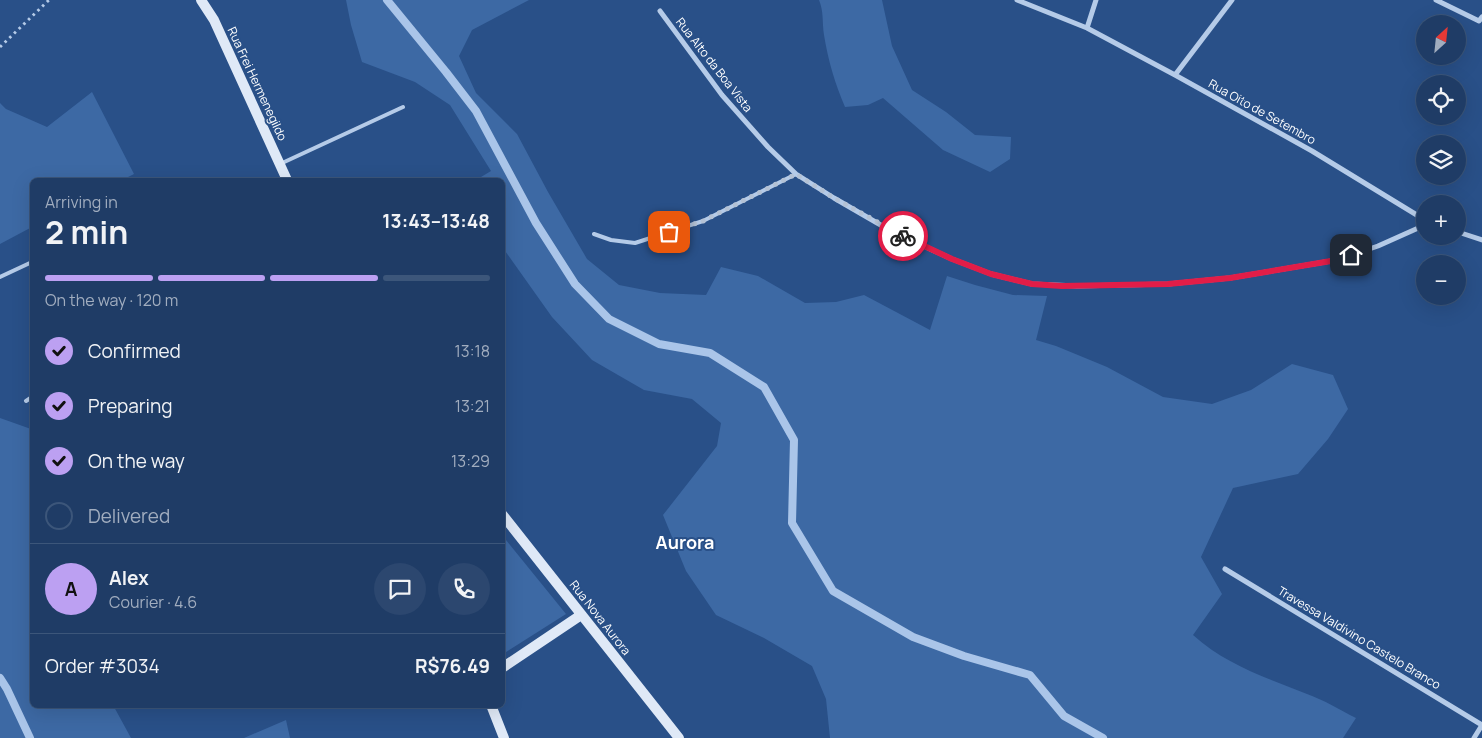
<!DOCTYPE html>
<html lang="en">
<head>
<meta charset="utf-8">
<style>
	body { margin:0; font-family:Manrope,sans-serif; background:#2c476f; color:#f1f3f6; height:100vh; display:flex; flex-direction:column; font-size:19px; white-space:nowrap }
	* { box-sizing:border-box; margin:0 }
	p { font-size:16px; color:#a1adbf }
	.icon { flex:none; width:28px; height:28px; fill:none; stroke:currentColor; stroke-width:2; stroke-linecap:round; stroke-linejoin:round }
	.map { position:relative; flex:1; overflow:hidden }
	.panel { position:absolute; left:30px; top:178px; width:475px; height:530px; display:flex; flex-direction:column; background:#1f3c66; border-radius:8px; box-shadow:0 5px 20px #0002,0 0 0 1px #3c567a }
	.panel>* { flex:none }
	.needle { width:32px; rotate:27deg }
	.fabs { position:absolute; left:1416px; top:15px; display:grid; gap:10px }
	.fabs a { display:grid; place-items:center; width:50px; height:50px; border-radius:50%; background:#1f3c66; box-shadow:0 5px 20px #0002,0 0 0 1px #3c567a; font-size:25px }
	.pin { position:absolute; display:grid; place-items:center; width:42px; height:42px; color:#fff; margin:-21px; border-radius:10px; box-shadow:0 2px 8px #0006 }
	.courier { position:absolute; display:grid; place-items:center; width:50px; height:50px; margin:-25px; border:4px solid #e11d48; border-radius:50%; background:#fff; color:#222; box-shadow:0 1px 6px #0007 }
	.head em { font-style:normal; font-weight:700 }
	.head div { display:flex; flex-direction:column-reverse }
	.head { display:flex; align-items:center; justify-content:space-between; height:85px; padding:0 15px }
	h1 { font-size:32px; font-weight:700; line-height:38px }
	.bar { display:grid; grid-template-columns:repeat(4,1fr); gap:8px 5px; align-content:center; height:60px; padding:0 15px }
	.bar i { height:6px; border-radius:4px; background:#3c567a }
	.bar .current { background:#bca0f2 }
	.bar p { grid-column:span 4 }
	.line { display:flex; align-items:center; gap:12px; padding:0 15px; border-top:1px solid #3c567a }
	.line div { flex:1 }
	.round { display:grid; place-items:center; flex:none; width:52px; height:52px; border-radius:26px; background:#2c476f }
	ol { padding:0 15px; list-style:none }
	li { display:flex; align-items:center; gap:15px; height:55px }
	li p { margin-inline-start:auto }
	li .icon { padding:5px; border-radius:50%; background:#bca0f2; color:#111; stroke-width:4 }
	li:last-child { color:#a1adbf }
	li i { width:28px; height:28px; border:2px solid #3c567a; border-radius:50% }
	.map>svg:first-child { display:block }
	.green { fill:#3d69a4 }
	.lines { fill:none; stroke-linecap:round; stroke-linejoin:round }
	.stream { stroke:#aac5e9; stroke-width:8 }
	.path { stroke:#b5cbe8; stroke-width:3; stroke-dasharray:2.5 4; stroke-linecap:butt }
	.lane { stroke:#b5cbe8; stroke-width:4 }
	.street { stroke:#b5cbe8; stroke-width:5 }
	.secondary { stroke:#dfe9f7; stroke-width:10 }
	.done { stroke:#b4c2d5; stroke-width:5; stroke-dasharray:0 9 }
	.route { stroke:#e11d48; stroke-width:6 }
	.labels { text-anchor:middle; stroke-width:4; stroke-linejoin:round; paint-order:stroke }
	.street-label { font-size:12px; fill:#fff; stroke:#295088 }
	.district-label { font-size:18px; font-weight:bold; fill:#fff; stroke:#295088 }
</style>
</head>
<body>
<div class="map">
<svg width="1482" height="738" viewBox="0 0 1482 738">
	<rect width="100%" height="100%" fill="#295088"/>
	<path class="green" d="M346,0h183l-57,30 -13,26 17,37 41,41 31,58 39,67 32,26 41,8 46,2 15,-28 37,9 47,27 31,-1 28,-7 66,35 17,-54 28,9 38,10 34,1 -11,44 20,6 51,21 56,30 49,7 39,-14 41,-26 41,11 15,34 -20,30 -30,35 -65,14 -32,69 21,37 -29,41c33,30 74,43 114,59 17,6 33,16 49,24l-13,20h-513l-4,-39 -14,-33 -48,-28 -48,-23 -30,-44 -23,-56 54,-69 4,-23 -29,-24 -48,-9 -52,-30 -40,-43 -49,-69 -1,-68h-26l15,-9 -41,-66 -35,-23 -53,-20 -11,-37z
		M819,0h63l10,46 20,44 34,22 29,23 36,2 -1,22 -20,13 -47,-22 -60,-52 -15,7 -23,2c-10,-23 -17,-47 -21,-72 -2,-13 0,-23 -5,-35z
		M92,92l42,82 -12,6h-90v47l-32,17v-141l6,6 41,18z
		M0,418l31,11h1v276h81l18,33h-131z
		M502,535l64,79 -63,40h-1z
		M286,720l4,18h-46z"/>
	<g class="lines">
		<path class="stream" d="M387,0l59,72 30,39 60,112 39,61 34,35 50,25 51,9 54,34 30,53 -2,83 41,68 80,46 51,19 66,19 34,41 39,22
			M0,678l7,11 23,49"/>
		<path class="path" d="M0,47l49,-47"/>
		<path class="lane" d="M280,164l123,-57
			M594,234l17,6 24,3 68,-22 93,-47
			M0,277l32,-15
			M26,401l6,-4"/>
		<path class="street" d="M1017,0l70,28 88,47 137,76 113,69
			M1436,0l43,21 3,-4
			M660,11l62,84 46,52 28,27 38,24 57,33 61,28 39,15 41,10 45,2 91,-2 62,-6 107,-18 41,-14 47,-21
			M1087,28l9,-28
			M1175,75l57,-75
			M1458,232l24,8
			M1225,569l257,156
			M1474,738l8,-13"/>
		<path class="secondary" d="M201,0l13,20 73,160
			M502,514l177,224
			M502,668l79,-53
			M491,705l13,33"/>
	</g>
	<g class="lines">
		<path class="done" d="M669,232l34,-11 93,-47 38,24 69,38"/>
		<path class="route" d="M903,236l49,23 39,15 41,10 30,2 106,-2 62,-6 107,-18 14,-5"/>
	</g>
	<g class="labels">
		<g class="street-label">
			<text transform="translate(714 65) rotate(52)" y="4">Rua Alto da Boa Vista</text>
			<text transform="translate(257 84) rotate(65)" y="4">Rua Frei Hermenegildo</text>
			<text transform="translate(1262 112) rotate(29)" y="4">Rua Oito de Setembro</text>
			<text transform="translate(600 618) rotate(52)" y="4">Rua Nova Aurora</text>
			<text transform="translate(1359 638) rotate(31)" y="4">Travessa Valdívino Castelo Branco</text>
		</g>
		<g class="district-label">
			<text x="685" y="549">Aurora</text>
		</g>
	</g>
</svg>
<div class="fabs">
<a><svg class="needle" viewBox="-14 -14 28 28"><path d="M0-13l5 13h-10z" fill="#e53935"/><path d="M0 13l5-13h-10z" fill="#a1adbf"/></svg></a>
<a><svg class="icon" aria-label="locate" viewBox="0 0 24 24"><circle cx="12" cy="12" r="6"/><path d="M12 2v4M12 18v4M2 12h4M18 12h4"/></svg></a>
<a><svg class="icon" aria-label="layers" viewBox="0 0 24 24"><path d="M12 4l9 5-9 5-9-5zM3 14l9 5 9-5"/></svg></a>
<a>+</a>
<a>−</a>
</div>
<div class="pin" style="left:669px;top:232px;background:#ea580c"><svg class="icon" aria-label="bag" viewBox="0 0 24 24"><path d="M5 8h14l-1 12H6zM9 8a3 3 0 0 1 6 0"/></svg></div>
<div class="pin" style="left:1351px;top:255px;background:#1f2937"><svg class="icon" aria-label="home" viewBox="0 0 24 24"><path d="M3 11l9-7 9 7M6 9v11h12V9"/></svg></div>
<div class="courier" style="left:903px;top:236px"><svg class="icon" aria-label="bike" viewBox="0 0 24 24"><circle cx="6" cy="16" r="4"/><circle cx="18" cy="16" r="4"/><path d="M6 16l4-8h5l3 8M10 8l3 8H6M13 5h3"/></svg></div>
<section class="panel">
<div class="head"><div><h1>2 min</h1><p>Arriving in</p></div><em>13:43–13:48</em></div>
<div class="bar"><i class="current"></i><i class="current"></i><i class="current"></i><i></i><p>On the way · 120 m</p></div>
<ol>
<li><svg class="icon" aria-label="check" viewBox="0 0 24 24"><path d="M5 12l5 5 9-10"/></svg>Confirmed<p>13:18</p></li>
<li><svg class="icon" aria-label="check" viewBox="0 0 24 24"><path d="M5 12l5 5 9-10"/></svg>Preparing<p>13:21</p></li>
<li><svg class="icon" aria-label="check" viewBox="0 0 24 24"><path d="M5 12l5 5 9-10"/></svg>On the way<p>13:29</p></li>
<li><i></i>Delivered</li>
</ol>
<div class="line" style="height:90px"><b class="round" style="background:#bca0f2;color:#111">A</b><div><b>Alex</b><p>Courier · 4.6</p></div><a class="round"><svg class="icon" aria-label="chat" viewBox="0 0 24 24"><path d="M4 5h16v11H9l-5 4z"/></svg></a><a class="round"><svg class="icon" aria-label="phone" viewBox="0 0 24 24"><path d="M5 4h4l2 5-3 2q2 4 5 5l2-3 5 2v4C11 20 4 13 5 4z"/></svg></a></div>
<div class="line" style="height:65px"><div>Order #3034</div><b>R$76.49</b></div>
</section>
</div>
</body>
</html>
